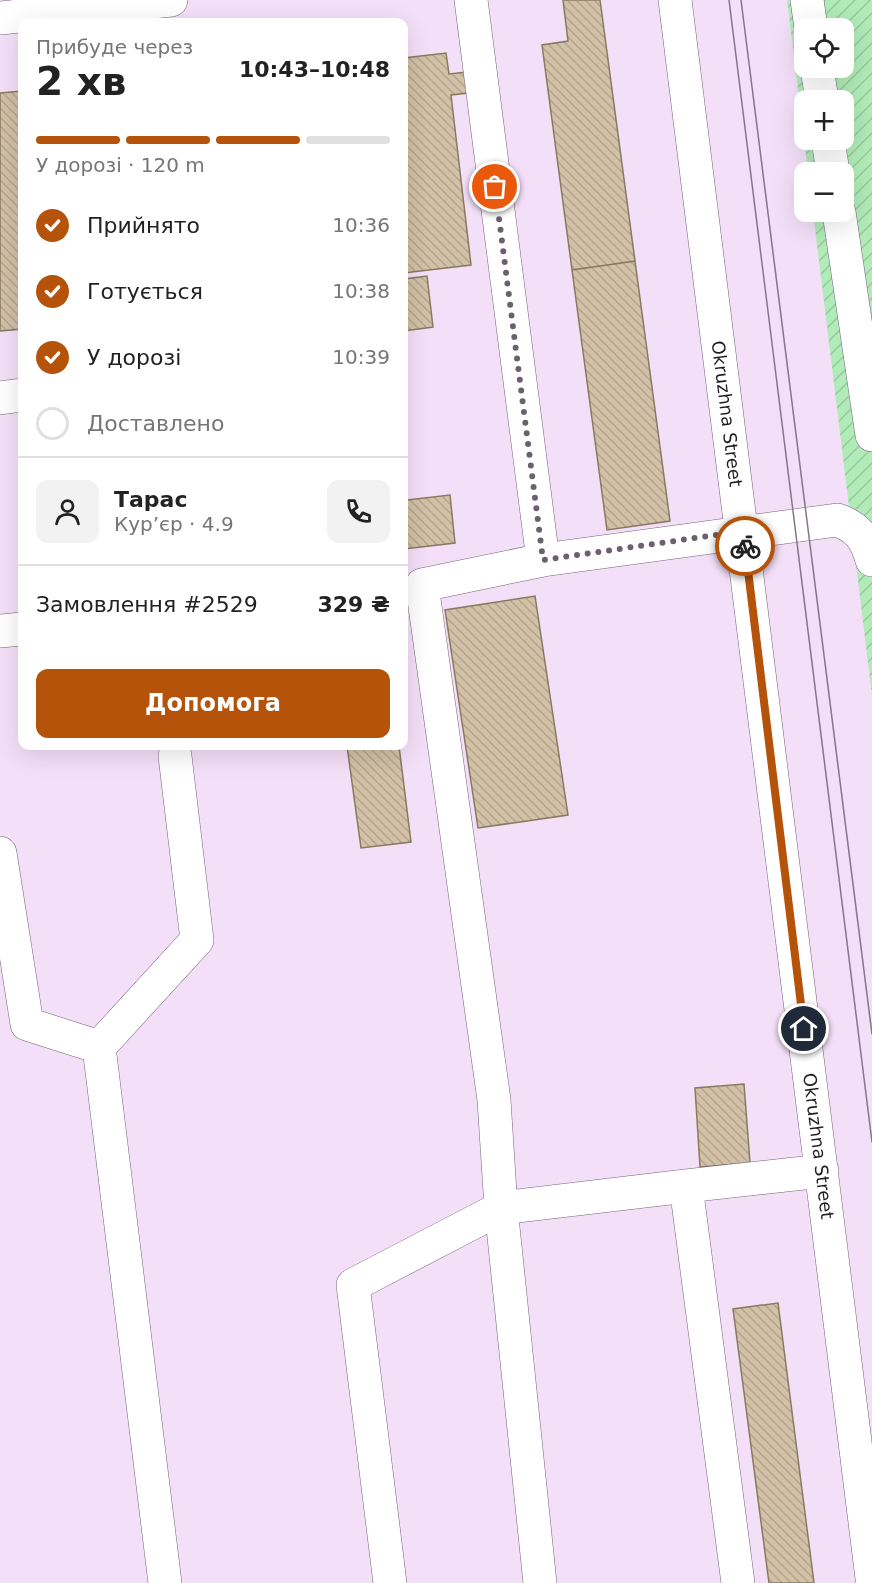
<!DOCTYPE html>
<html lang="uk">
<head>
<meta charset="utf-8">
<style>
	body { margin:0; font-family:"DejaVu Sans",sans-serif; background:#f2f2f2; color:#222; height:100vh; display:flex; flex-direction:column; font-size:22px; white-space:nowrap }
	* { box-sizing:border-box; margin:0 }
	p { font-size:20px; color:#767676 }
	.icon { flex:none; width:33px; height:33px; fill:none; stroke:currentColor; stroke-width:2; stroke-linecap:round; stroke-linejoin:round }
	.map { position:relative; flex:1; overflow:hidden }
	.panel { position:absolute; left:18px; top:18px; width:390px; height:732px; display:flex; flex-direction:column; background:#fff; border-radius:12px; box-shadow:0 6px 24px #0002 }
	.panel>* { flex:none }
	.fabs { position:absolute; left:794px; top:18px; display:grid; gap:12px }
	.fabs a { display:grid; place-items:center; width:60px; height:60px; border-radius:12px; background:#fff; box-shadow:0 6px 24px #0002; font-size:30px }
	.pin { position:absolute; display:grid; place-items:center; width:51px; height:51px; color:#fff; margin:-26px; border:3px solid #fff; border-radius:50%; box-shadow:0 2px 6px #0007 }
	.courier { position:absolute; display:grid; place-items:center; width:60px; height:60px; margin:-30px; border:4px solid #b45309; border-radius:50%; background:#fff; color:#222; box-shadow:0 2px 8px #0007 }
	.headline em { font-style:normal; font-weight:800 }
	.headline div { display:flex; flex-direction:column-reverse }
	.headline { display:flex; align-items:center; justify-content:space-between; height:102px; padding:0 18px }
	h1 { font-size:39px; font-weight:800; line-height:45px }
	.bar { display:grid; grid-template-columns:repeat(4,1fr); gap:9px 6px; align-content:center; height:72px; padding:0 18px }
	.bar i { height:8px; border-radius:4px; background:#e0e0e0 }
	.bar .selected { background:#b45309 }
	.bar p { grid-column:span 4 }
	.line { display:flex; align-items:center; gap:15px; padding:0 18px; border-top:2px solid #e0e0e0 }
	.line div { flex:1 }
	.round { display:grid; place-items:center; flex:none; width:63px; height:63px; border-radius:12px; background:#f2f2f2 }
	ol { padding:0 18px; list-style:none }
	li { display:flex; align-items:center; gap:18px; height:66px }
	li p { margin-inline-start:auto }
	li .icon { padding:6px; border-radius:50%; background:#b45309; color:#fff; stroke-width:4 }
	li:last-child { color:#767676 }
	li i { width:33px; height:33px; border:3px solid #e0e0e0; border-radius:50% }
	.cta { display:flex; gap:12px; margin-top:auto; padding:12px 18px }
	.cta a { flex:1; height:69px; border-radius:12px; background:#b45309; color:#fff; font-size:24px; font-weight:800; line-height:69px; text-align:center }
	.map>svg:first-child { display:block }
	.garden { fill:url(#garden-furrows); fill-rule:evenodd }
	.building { fill:url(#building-back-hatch); stroke:#897960; stroke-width:1.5 }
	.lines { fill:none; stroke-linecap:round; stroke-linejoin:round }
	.minor-casing { stroke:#756279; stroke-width:34 }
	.major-casing { stroke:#756279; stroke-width:34 }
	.minor { stroke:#fff; stroke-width:33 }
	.major { stroke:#fff; stroke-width:33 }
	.tram { stroke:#847686; stroke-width:1.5 }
	.done { stroke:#6c606e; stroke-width:6; stroke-dasharray:0 10.8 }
	.route { stroke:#b45309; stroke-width:8 }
	.labels { text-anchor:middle; stroke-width:4.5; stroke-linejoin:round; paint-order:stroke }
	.street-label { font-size:18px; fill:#231b24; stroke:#fcefff }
</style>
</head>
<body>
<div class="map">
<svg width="872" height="1583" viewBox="0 0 872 1583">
	<defs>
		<pattern id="garden-furrows" width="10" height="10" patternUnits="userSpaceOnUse" patternTransform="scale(1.5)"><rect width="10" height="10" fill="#b0ebb8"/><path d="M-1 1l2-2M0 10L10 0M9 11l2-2" fill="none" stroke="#97c99e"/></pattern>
		<pattern id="building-back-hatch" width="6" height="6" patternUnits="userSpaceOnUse" patternTransform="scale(1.5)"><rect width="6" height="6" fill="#d2c1a6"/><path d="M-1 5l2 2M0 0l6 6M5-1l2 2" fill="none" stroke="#b4a58f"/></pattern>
	</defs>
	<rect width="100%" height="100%" fill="#f4dff8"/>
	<path class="garden" d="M787,0h85v695l-59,-483h30v-40h-35l-4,-32h39v-40h-39v38zM804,28h39v40h-39z"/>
	<path class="building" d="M563,0h37l35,261 -63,9 -30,-225 26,-4z
		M446,53l3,21 26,-3 3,21 -27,3 20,170 -67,8v-215z
		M22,91v238l-22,2v-238z
		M635,261l35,260 -63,9 -35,-260z
		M427,276l6,51 -29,4v-52z
		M404,467l3,33 43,-5 5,48 -51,6z
		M535,596l33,219 -90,13 -33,-218z
		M347,746h52l12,96 -50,6z
		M744,1084l6,79 -50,4 -5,-79z
		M778,1303l36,280h-45l-36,-274z"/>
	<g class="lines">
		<defs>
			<path id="minor" d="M471,0l72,560
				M807,0l4,28
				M0,18l171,-18
				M817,68l5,32
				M828,140l5,32
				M839,212l33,223
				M0,398l22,-3
				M0,631l22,-2
				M0,853l27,171 72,23
				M686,1186l136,-15
				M165,1583l-66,-536 98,-107 -22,-184
				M390,1583l-37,-298 148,-77 185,-22 52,397
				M540,1583l-39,-375 -7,-108 -72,-515 121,-25 294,-40c21,7 29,19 35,40"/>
			<g id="major">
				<path id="s1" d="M675,0l197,1578"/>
			</g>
		</defs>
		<use href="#minor" class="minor-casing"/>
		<use href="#major" class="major-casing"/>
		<use href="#minor" class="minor"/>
		<use href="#major" class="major"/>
		<path class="tram" d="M729,0l143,1142
			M741,0l131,1034"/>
	</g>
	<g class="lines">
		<path class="done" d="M495,187l48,373 200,-29 2,15"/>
		<path class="route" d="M745,546l59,483"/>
	</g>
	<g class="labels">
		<g class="street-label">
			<text dy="6" stroke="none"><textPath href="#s1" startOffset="417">Okruzhna Street</textPath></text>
			<text dy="6" stroke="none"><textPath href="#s1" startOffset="1155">Okruzhna Street</textPath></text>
		</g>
	</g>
</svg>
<div class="fabs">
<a><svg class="icon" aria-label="locate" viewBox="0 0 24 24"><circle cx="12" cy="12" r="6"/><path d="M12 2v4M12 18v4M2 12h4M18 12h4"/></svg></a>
<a>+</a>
<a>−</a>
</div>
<div class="pin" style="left:495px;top:187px;background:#ea580c"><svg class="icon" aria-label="bag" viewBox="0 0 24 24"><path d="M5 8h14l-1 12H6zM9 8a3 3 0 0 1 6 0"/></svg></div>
<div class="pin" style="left:804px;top:1029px;background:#1f2937"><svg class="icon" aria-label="home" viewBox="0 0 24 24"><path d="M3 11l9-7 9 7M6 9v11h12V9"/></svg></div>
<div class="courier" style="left:745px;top:546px"><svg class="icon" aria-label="bike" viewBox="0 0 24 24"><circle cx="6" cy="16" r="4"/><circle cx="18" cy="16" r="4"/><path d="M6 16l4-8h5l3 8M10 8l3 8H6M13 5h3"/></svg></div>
<section class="panel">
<div class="headline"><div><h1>2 хв</h1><p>Прибуде через</p></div><em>10:43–10:48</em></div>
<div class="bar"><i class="selected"></i><i class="selected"></i><i class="selected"></i><i></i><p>У дорозі · 120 m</p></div>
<ol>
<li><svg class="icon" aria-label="check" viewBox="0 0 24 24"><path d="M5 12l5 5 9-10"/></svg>Прийнято<p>10:36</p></li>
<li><svg class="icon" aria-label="check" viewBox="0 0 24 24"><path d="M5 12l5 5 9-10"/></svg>Готується<p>10:38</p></li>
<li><svg class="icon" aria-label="check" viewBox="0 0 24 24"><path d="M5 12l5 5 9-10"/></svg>У дорозі<p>10:39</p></li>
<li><i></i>Доставлено</li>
</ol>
<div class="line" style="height:108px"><a class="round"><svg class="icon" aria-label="person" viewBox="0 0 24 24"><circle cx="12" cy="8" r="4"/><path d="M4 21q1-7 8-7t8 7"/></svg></a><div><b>Тарас</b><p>Кур’єр · 4.9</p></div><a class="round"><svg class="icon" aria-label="phone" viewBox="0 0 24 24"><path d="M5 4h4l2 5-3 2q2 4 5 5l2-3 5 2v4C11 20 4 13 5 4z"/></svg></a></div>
<div class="line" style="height:78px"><div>Замовлення #2529</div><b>329 ₴</b></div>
<div class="cta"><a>Допомога</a></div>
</section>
</div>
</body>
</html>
